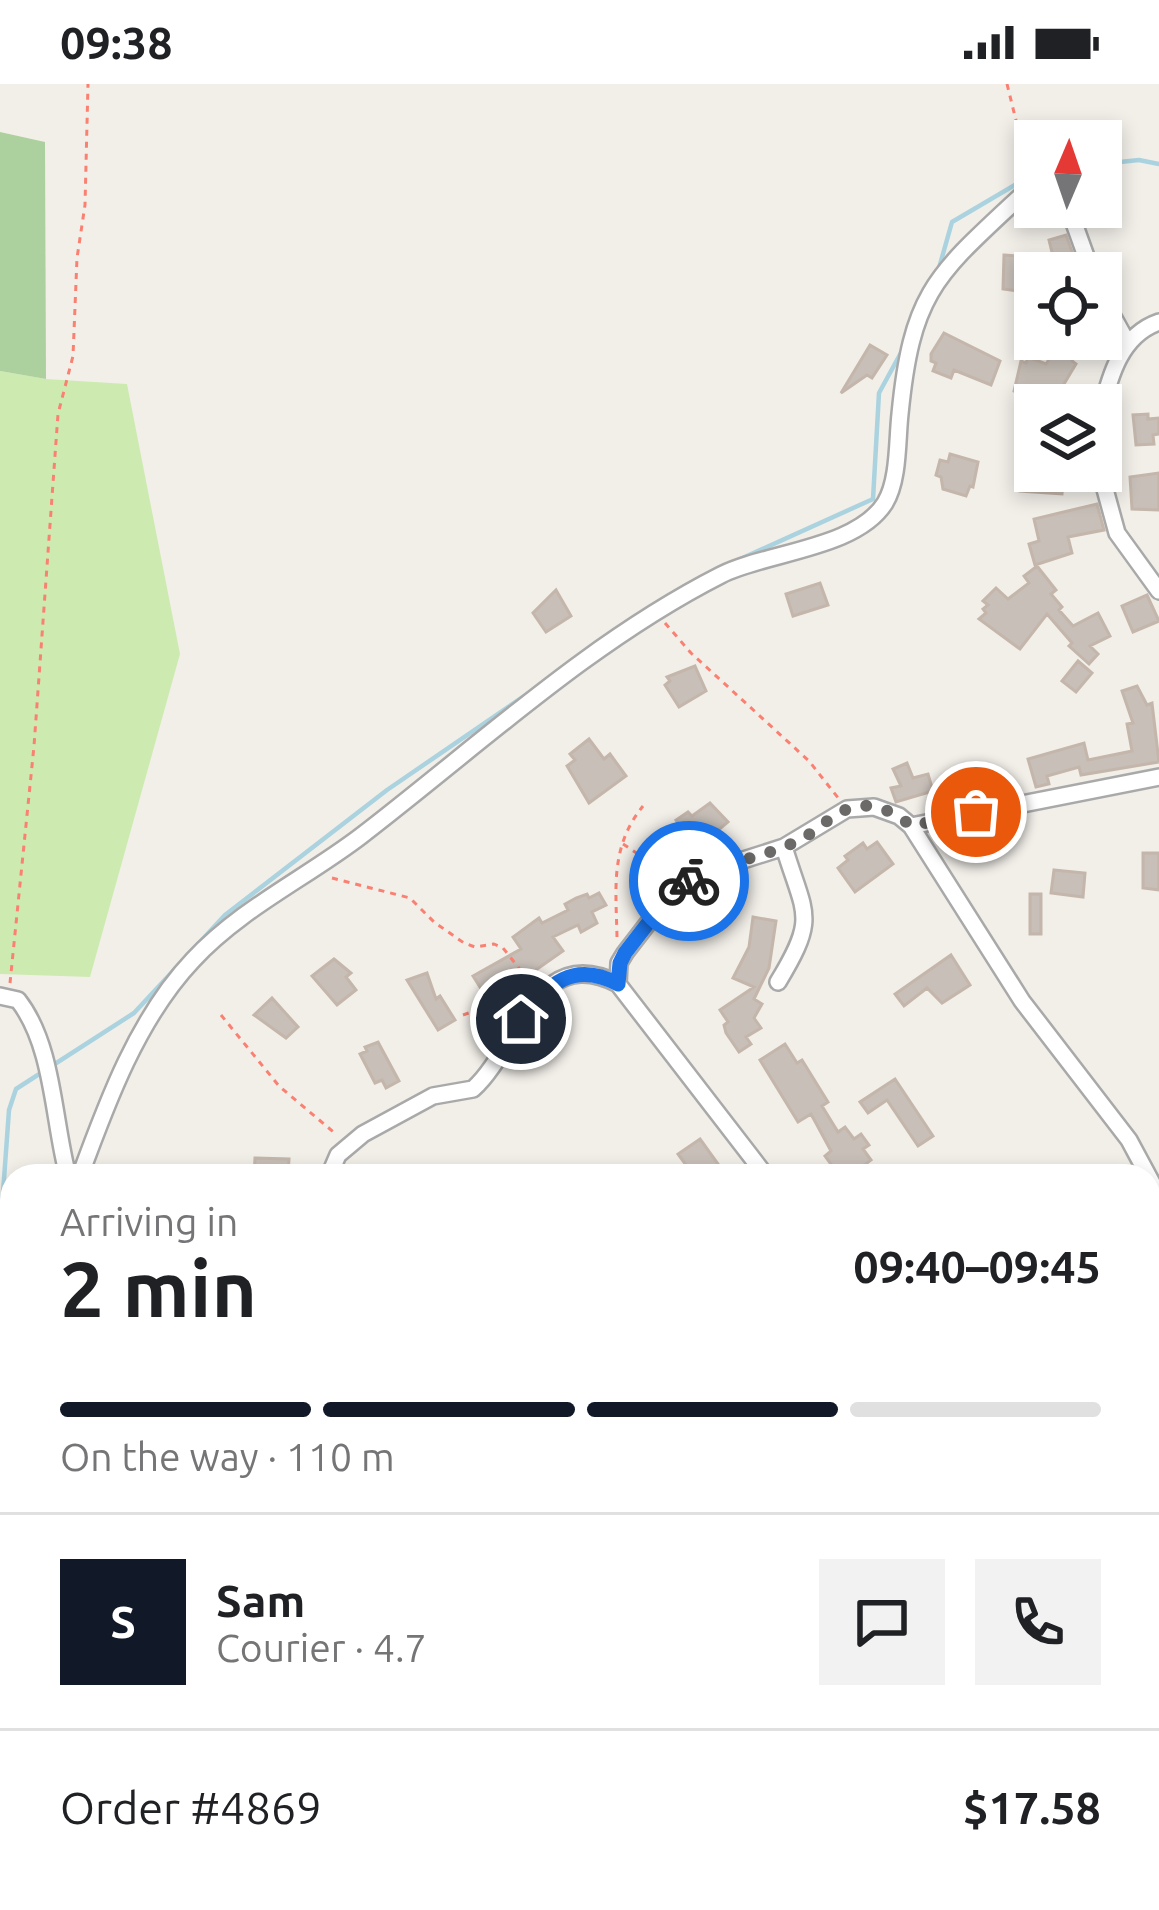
<!DOCTYPE html>
<html lang="en">
<head>
<meta charset="utf-8">
<style>
	body { margin:0; font-family:Ubuntu,sans-serif; background:#f2f2f2; color:#202124; height:100vh; display:flex; flex-direction:column; font-size:45px; white-space:nowrap }
	* { box-sizing:border-box; margin:0 }
	p { font-size:39px; color:#757577 }
	.icon { flex:none; width:66px; height:66px; fill:none; stroke:currentColor; stroke-width:2; stroke-linecap:round; stroke-linejoin:round }
	.map { position:relative; flex:1; overflow:hidden }
	.panel { position:absolute; left:0px; top:1080px; width:1161px; height:747px; display:flex; flex-direction:column; background:#fff; border-radius:36px 36px 0 0; box-shadow:0 6px 18px #0003 }
	.panel>* { flex:none }
	.needle { width:78px; rotate:2deg }
	.fabs { position:absolute; left:1014px; top:36px; display:grid; gap:24px }
	.fabs a { display:grid; place-items:center; width:108px; height:108px; border-radius:0px; background:#fff; box-shadow:0 6px 18px #0003; font-size:60px }
	.pin { position:absolute; display:grid; place-items:center; width:102px; height:102px; color:#fff; margin:-51px; border:6px solid #fff; border-radius:50%; box-shadow:0 3px 12px #0007 }
	.courier { position:absolute; display:grid; place-items:center; width:120px; height:120px; margin:-60px; border:9px solid #1a73e8; border-radius:50%; background:#fff; color:#222; box-shadow:0 3px 15px #0007 }
	.summary em { font-style:normal; font-weight:600 }
	.summary div { display:flex; flex-direction:column-reverse }
	.summary { display:flex; align-items:center; justify-content:space-between; height:204px; padding:0 60px }
	h1 { font-size:78px; font-weight:600; line-height:90px }
	.bar { display:grid; grid-template-columns:repeat(4,1fr); gap:18px 12px; align-content:center; height:144px; padding:0 60px }
	.bar i { height:15px; border-radius:9px; background:#e0e0e0 }
	.bar .current { background:#111827 }
	.bar p { grid-column:span 4 }
	.line { display:flex; align-items:center; gap:30px; padding:0 60px; border-top:3px solid #e0e0e0 }
	.line div { flex:1 }
	.round { display:grid; place-items:center; flex:none; width:126px; height:126px; border-radius:0px; background:#f2f2f2 }
	.status { display:flex; justify-content:space-between; align-items:center; height:84px; padding:0 60px; background:#fff; direction:ltr }
	.status svg { height:33px; fill:currentColor }
	.map>svg:first-child { display:block }
	.grass { fill:#cdebb0 }
	.forest { fill:#add19e }
	.lines { fill:none; stroke-linecap:round; stroke-linejoin:round }
	.stream { stroke:#aad3df; stroke-width:4.5 }
	.building { fill:#c7bfb8; stroke:#c4b6ab; stroke-width:3 }
	.minor-casing { stroke:#a9a9a9; stroke-width:20 }
	.path { stroke:#fa8072; stroke-width:3; stroke-dasharray:6 6; stroke-linecap:butt }
	.minor { stroke:#fff; stroke-width:15 }
	.done { stroke:#6b6a68; stroke-width:12; stroke-dasharray:0 21.6 }
	.route { stroke:#1a73e8; stroke-width:15 }
</style>
</head>
<body>
<div class="status"><b>09:38</b><svg viewBox="0 0 49 12"><path d="M0 12V9h3v3zM5 12V6h3v6zM10 12V3h3v9zM15 12V0h3v12zM26 1h20v11H26zM47 4h2v5h-2z"/></svg></div>
<div class="map">
<svg width="1159" height="1826" viewBox="0 0 1159 1826">
	<rect width="100%" height="100%" fill="#f2efe9"/>
	<path class="grass" d="M0,287l46,8 81,5 53,270 -90,323 -90,-3z"/>
	<path class="forest" d="M0,48l45,10 1,237 -46,-8z"/>
	<g class="lines">
		<path class="stream" d="M1101,80l38,-4 20,4
			M939,184l13,-46 83,-49
			M725,482l148,-67 6,-106 24,-44
			M637,532l26,-17
			M0,1150l9,-124 7,-21 118,-76 91,-98 162,-125 143,-98"/>
	</g>
	<path class="building" d="M1066,151l12,33 1,5h-22l-8,-33z
		M1004,171l14,1 -1,7 18,2 -3,28 -29,-4z
		M944,249l56,28 -9,24 -37,-15 -3,8 -18,-7 3,-8 -5,-2v-7z
		M1061,257l17,11 -6,9 4,3 -12,20 11,5 -7,16h-20l-34,-14 7,-30 5,2 2,-6 18,7z
		M870,261l17,10 -15,23 -5,-3 -26,18z
		M1148,330v5l11,-1v16l-6,1 1,9 -18,1 -3,-30z
		M950,370l28,8 -5,25 -3,-1 -4,10 -23,-7 -2,-12 -5,-2 4,-15 8,2z
		M1022,380h13v7l29,3 -2,20 -42,-3z
		M1159,389v37l-27,-1 -2,-32z
		M1097,420l7,26 -36,7 4,16 -37,12 -6,-21 10,-3 -5,-22z
		M1037,482l19,24 -5,4 11,13 -3,3 14,16 25,-13 12,23 -20,10 8,8 -9,10 -20,-18 3,-3 -25,-29 -27,35 -41,-30 7,-6 -3,-4 5,-4 -5,-4 13,-13 12,11 21,-16 -5,-7z
		M820,499l8,22 -35,11 -7,-22z
		M556,506l15,26 -25,16 -13,-19z
		M1147,511l12,26 -26,11 -11,-26z
		M1078,577l14,12 -16,19 -14,-11z
		M695,582l11,25 -27,16 -14,-22 5,-4 -3,-4z
		M1137,602l10,19 5,-2 7,59 -78,13 -2,-8 -32,9 2,8 -13,3 -8,-28 56,-16 4,17 44,-9 -5,-27 6,-1 -11,-32z
		M589,655l15,20 6,-5 16,22 -37,27 -22,-37 8,-6 -5,-6z
		M907,679l6,15 15,-4 5,17 -37,11 -5,-14 10,-2 -8,-17z
		M710,719l18,19 -25,21 -5,-7 -6,5 -16,-21 12,-8 4,4z
		M877,758l16,22 -38,28 -17,-24 10,-8 -3,-4 18,-13 4,6z
		M1143,769h16v37l-16,-2z
		M1054,786l31,3 -2,24 -32,-4z
		M599,809l7,12 -14,7 5,11 -16,9 -3,-7 -25,12 10,14 -33,23 -4,-4 -41,25 -12,-19 48,-27 -8,-12 26,-19 3,5 26,-13 -3,-6 11,-6 11,-4 2,4z
		M1030,810h11v40h-11z
		M753,833l23,4 -7,47 -15,31 8,5 -8,14 7,10 -15,9 5,7 -12,8 -13,-19 -2,-8 4,-3 -8,-12 34,-23 -21,-9 16,-31z
		M951,871l19,30 -28,18 -15,-15 -23,18 -9,-12z
		M334,875l17,14 -5,4 10,13 -19,15 -25,-29z
		M427,889l9,26 4,-3 15,24 -17,10 -31,-50z
		M272,914l26,29 -12,11 -32,-23z
		M378,958l21,39 -13,7 -4,-8 -7,3 -15,-29 7,-3 -2,-4z
		M785,960l12,19 5,-3 26,42 -6,4 16,26 7,-5 9,12 7,-5 8,11 -6,4 8,11 -21,16 -9,-9 -5,4 -11,-15 6,-5 -20,-37 -13,8 -38,-62z
		M895,995l38,57 -15,10 -31,-46 -19,13 -8,-11z
		M700,1055l21,29 -12,8h-15l-16,-22z
		M255,1074l34,1 -1,17h-34z"/>
	<g class="lines">
		<defs>
			<path id="minor" d="M1061,123l13,16 18,50
				M1101,211l26,47
				M1101,328c9,-37 20,-77 58,-90
				M1100,387l17,62 42,58
				M911,742l248,-49
				M778,898c40,-66 27,-66 6,-135
				M618,900l1,-21 6,-10 47,-61 43,-23 69,-22 63,-38 27,-2 25,9 12,10 111,175 107,139 30,56
				M0,912l18,4c36,46 35,121 50,176
				M80,1092c27,-74 58,-158 113,-216 47,-51 113,-82 168,-124 116,-89 228,-194 360,-261 45,-23 135,-26 164,-72 14,-23 12,-62 15,-89 12,-123 36,-139 123,-220l12,-3
				M329,1092l9,-21 25,-21 70,-38 40,-7c45,-40 63,-148 145,-105l148,192
				M0,1278l12,-23
				M1149,1302l10,-8
				M1149,1482l10,3
				M0,1756l12,6
				M689,1815l57,11
				M626,1826l2,-11
				M847,1826l2,-11"/>
		</defs>
		<use href="#minor" class="minor-casing"/>
		<path class="path" d="M1007,0l23,93
			M665,539l26,30 118,108 30,38
			M623,760l33,22 10,13
			M332,794l78,20 24,24 30,21 11,4 19,-3 9,4 27,34
			M617,853c-1,-50 -7,-90 26,-131
			M10,899l24,-237 24,-332 15,-58 4,-98 8,-53 3,-121
			M221,931l58,71 58,49
			M463,931l54,-19
			M731,1092l13,-7
			M1149,1436l10,-1
			M1149,1633l10,2"/>
		<use href="#minor" class="minor"/>
	</g>
	<g class="lines">
		<path class="done" d="M689,797c35,-20 78,-23 114,-43 18,-10 35,-30 57,-32 18,-2 38,8 51,20l65,-14"/>
		<path class="route" d="M521,935c28,-35 52,-59 97,-35l2,-21 5,-10 47,-61 17,-11"/>
	</g>
</svg>
<div class="fabs">
<a><svg class="needle" viewBox="-14 -14 28 28"><path d="M0-13l5 13h-10z" fill="#e53935"/><path d="M0 13l5-13h-10z" fill="#757577"/></svg></a>
<a><svg class="icon" aria-label="locate" viewBox="0 0 24 24"><circle cx="12" cy="12" r="6"/><path d="M12 2v4M12 18v4M2 12h4M18 12h4"/></svg></a>
<a><svg class="icon" aria-label="layers" viewBox="0 0 24 24"><path d="M12 4l9 5-9 5-9-5zM3 14l9 5 9-5"/></svg></a>
</div>
<div class="pin" style="left:976px;top:728px;background:#ea580c"><svg class="icon" aria-label="bag" viewBox="0 0 24 24"><path d="M5 8h14l-1 12H6zM9 8a3 3 0 0 1 6 0"/></svg></div>
<div class="pin" style="left:521px;top:935px;background:#1f2937"><svg class="icon" aria-label="home" viewBox="0 0 24 24"><path d="M3 11l9-7 9 7M6 9v11h12V9"/></svg></div>
<div class="courier" style="left:689px;top:797px"><svg class="icon" aria-label="bike" viewBox="0 0 24 24"><circle cx="6" cy="16" r="4"/><circle cx="18" cy="16" r="4"/><path d="M6 16l4-8h5l3 8M10 8l3 8H6M13 5h3"/></svg></div>
<section class="panel">
<div class="summary"><div><h1>2 min</h1><p>Arriving in</p></div><em>09:40–09:45</em></div>
<div class="bar"><i class="current"></i><i class="current"></i><i class="current"></i><i></i><p>On the way · 110 m</p></div>
<div class="line" style="height:216px"><b class="round" style="background:#111827;color:#fff">S</b><div><b>Sam</b><p>Courier · 4.7</p></div><a class="round"><svg class="icon" aria-label="chat" viewBox="0 0 24 24"><path d="M4 5h16v11H9l-5 4z"/></svg></a><a class="round"><svg class="icon" aria-label="phone" viewBox="0 0 24 24"><path d="M5 4h4l2 5-3 2q2 4 5 5l2-3 5 2v4C11 20 4 13 5 4z"/></svg></a></div>
<div class="line" style="height:156px"><div>Order #4869</div><b>$17.58</b></div>
</section>
</div>
</body>
</html>
